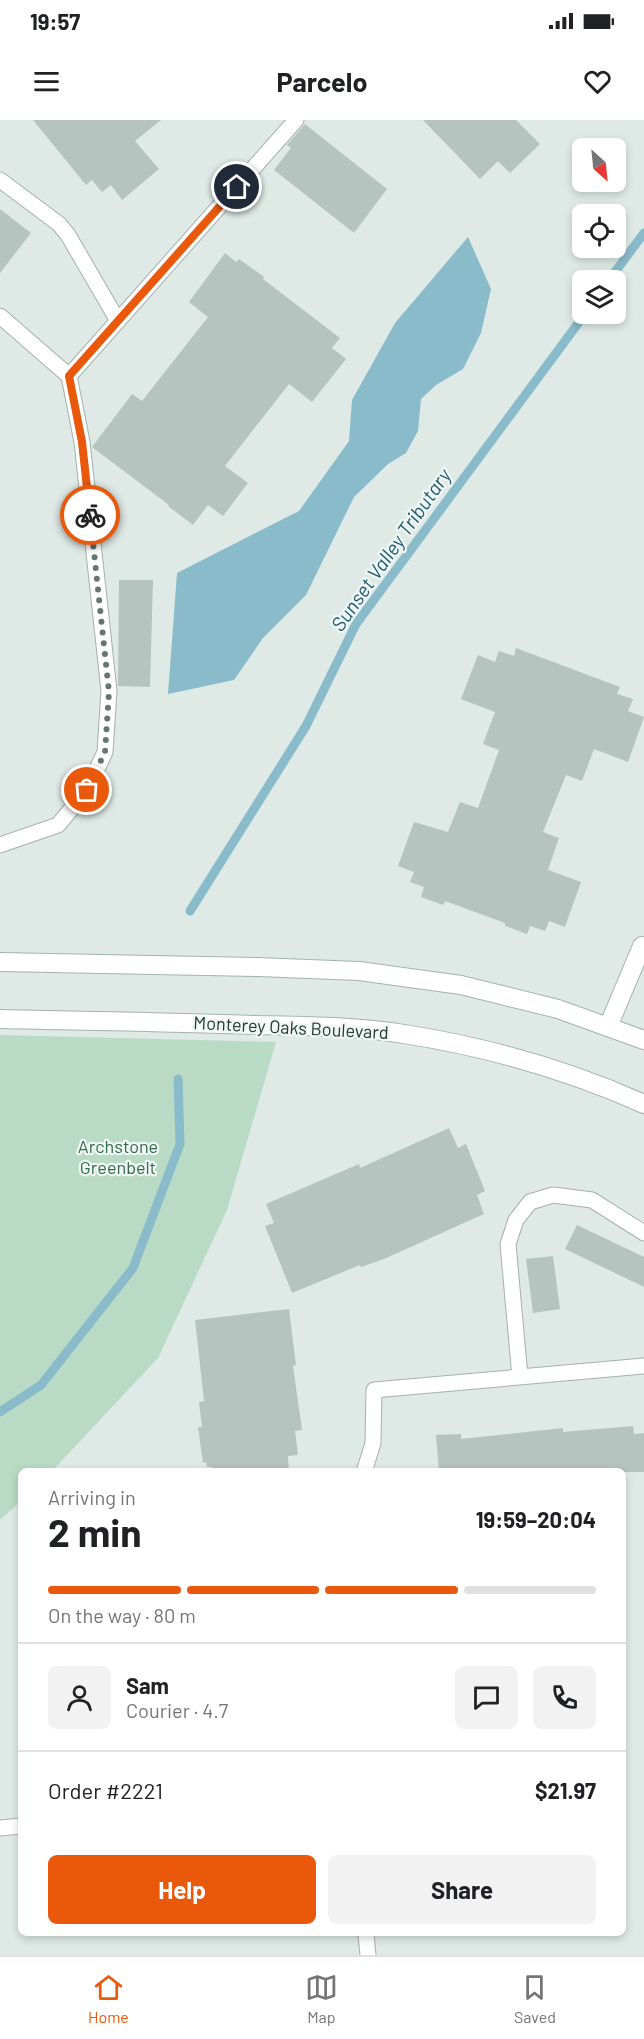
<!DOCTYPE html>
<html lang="en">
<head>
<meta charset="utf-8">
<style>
	body { margin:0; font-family:Barlow,sans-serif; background:#f2f2f2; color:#202124; height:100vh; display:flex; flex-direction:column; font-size:22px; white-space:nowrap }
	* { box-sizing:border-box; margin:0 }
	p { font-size:20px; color:#757577 }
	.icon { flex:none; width:33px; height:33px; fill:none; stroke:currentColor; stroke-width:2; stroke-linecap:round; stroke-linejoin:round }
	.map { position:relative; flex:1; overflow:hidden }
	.panel { position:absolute; left:18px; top:1348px; width:608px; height:468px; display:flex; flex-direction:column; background:#fff; border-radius:9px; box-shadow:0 3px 9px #0003 }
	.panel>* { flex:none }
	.needle { width:39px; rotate:153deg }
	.controls { position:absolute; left:572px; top:18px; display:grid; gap:12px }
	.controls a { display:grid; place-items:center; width:54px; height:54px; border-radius:9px; background:#fff; box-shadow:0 3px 9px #0003; font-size:30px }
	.pin { position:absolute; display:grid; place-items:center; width:51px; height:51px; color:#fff; margin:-26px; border:3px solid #fff; border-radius:50%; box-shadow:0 2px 6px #0007 }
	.courier { position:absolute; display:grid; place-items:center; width:60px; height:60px; margin:-30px; border:4px solid #ea580c; border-radius:50%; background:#fff; color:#222; box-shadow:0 2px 8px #0007 }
	.overview em { font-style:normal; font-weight:700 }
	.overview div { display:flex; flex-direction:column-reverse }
	.overview { display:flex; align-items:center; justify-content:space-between; height:102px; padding:0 30px }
	h1 { font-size:39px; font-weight:700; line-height:45px }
	.bar { display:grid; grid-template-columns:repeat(4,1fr); gap:9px 6px; align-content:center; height:72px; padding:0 30px }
	.bar i { height:8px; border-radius:4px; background:#e0e0e0 }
	.bar .active { background:#ea580c }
	.bar p { grid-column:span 4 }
	.line { display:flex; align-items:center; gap:15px; padding:0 30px; border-top:2px solid #e0e0e0 }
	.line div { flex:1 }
	.round { display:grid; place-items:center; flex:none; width:63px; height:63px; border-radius:9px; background:#f2f2f2 }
	.button { display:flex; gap:12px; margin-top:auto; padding:12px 30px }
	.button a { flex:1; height:69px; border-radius:9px; background:#ea580c; color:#fff; font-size:24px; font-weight:700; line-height:69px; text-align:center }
	.button a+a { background:#f2f2f2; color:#202124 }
	.status { display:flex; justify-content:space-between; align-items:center; height:42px; padding:0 30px; background:#fff; direction:ltr }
	.status svg { height:16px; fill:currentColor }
	header { display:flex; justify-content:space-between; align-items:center; height:78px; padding:0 30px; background:#fff; font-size:27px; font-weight:700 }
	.tab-bar { display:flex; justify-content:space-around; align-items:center; height:84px; border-top:2px solid #e0e0e0; background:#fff; font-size:16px; color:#757577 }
	.tab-bar a { display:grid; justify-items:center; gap:3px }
	.tab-bar .active { color:#ea580c }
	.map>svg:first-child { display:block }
	.green { fill:#b9dac5 }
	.water { fill:#8abbcb }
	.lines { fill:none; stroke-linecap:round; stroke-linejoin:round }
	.stream { stroke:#8abbcb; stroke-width:9 }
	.building { fill:#b5c4bf }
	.lane-casing { stroke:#a3b1ad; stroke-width:17 }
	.street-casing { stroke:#a3b1ad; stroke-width:20 }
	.secondary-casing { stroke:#a0b4af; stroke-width:20 }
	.lane { stroke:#fff; stroke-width:15 }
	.street { stroke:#fff; stroke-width:18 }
	.secondary { stroke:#fff; stroke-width:18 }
	.done { stroke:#647672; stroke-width:6; stroke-dasharray:0 10.8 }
	.route { stroke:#ea580c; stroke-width:8 }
	.labels { text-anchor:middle; stroke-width:4.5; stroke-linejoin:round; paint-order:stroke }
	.street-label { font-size:18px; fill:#223834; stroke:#f0f6f4 }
	.park-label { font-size:18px; fill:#2f6c4d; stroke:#f0f6f4 }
	.water-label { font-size:20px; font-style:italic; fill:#205b70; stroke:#f0f6f4 }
</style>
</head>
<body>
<div class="status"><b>19:57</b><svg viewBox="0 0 49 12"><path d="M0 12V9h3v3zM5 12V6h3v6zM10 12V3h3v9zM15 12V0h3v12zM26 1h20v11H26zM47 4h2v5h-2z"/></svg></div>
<header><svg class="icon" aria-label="menu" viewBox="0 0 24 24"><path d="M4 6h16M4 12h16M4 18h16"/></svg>Parcelo<svg class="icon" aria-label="heart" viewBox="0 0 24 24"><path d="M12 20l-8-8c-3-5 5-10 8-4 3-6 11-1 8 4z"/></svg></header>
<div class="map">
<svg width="644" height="1835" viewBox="0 0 644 1835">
	<rect width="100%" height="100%" fill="#dfeae6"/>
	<path class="green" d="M0,915l276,7 -49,168 -69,148 -106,113 -31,1v29l-21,19z"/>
	<path class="water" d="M468,117l23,52 -10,44 -18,36 -27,16 -15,14 -3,32 -12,22 -18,11 -34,33 -48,98 -43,43 -29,42 -66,14 9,-121 122,-62 50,-70 3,-41 43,-77z"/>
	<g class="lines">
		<path class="stream" d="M609,160l35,-47
			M190,791l116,-185 50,-102 229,-310
			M0,1292l41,-27 92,-117 47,-124 -2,-65"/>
	</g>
	<path class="building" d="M33,0h128l-26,21 24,28 -37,31 -11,-15 -9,7 -10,-12 -6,5z
		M423,0h93l24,24 -30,29 -12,-12 -18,18z
		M305,4l82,65 -33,44 -80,-63 17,-22 -4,-3z
		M0,89l31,24 -31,40z
		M225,133l11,9 3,-3 25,18 -1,2 77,59 -8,10 14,11 -34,43 -23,-18 -64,82 23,17 -25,33 -15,-11 -15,20 -25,-19 1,-1 -77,-58 40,-53 10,7 66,-84 -19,-15z
		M119,460h34l-3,107 -32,-1z
		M516,528l104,39 -3,7 16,5 -5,12 16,6 -16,45 -34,-13 -12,32 -16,-6 -23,57 16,6 -11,32 33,12 -16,45 -16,-6 -4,10 -15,-5 -3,8 -22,-8v-3l-60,-22 -2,4 -22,-8 3,-10 -14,-5 4,-10 -16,-6 16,-44 34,10 12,-30 18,6 21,-58 -16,-6 12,-32 -34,-13 17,-44 17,7 4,-11 15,5z
		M449,1008l9,20 8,-4 19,47 -8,4 7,19 -100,45 -23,8 -1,-2 -68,28 -27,-67 9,-3 -8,-19 93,-40 1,4z
		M577,1105l67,32v30l-79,-38z
		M553,1136l7,53 -27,4 -7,-54z
		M289,1189l7,56 -3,1 9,64 -7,1 3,24 -10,1 1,16h-77l-1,-5h-4l-1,-5 -3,1 -5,-36h4l-3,-25 5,-1 -9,-81z
		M633,1306l1,8 10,-1v39h-205l-3,-37 25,-1v5l102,-11v4z"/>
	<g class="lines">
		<defs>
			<path id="lane" d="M0,60l59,44 9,11 50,86
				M0,196l69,60 13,66 27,249 -4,61 -18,38 -29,35 -58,20
				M69,256l227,-256
				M520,1257l-12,-133 8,-24 14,-18 23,-7 39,5 52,33
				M364,1352l9,-29 1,-53 270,-24
				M0,1708l21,-2
				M366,1814l2,21"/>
			<path id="street" d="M608,907l34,-81"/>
			<path id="secondary" d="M0,842l258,5 101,4 102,14 97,24 86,31
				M0,899c85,2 170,3 255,6 49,1 100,1 149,9 83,13 164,36 240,70"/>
		</defs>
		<use href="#lane" class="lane-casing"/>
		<use href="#street" class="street-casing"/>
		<use href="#secondary" class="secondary-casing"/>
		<use href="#lane" class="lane"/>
		<use href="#street" class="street"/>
		<use href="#secondary" class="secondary"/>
	</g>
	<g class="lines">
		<path class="done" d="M87,670l18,-38 4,-60 -19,-177"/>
		<path class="route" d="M90,395l-8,-73 -13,-66 168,-189"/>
	</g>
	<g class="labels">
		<g class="street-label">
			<text transform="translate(291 908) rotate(3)" y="6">Monterey Oaks Boulevard</text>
		</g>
		<g class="park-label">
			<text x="118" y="1033">Archstone<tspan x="118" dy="21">Greenbelt</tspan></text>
		</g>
		<g class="water-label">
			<text transform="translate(391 430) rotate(-55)" y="7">Sunset Valley Tributary</text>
		</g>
	</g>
</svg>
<div class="controls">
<a><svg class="needle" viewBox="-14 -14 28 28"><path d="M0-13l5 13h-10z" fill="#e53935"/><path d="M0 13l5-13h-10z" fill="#757577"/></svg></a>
<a><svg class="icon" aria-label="locate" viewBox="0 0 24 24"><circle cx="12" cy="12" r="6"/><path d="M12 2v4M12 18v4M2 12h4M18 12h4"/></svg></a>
<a><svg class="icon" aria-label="layers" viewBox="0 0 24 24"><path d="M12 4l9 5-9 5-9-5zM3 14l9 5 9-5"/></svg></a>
</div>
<div class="pin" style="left:87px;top:670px;background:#ea580c"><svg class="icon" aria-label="bag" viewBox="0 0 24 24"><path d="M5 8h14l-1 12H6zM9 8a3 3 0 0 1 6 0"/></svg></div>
<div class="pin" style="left:237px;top:67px;background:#1f2937"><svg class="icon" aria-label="home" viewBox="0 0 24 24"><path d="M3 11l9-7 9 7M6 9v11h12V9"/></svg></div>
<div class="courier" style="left:90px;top:395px"><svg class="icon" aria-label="bike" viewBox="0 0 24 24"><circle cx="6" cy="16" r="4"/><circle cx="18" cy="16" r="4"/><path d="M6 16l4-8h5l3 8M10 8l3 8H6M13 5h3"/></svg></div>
<section class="panel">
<div class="overview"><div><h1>2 min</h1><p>Arriving in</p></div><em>19:59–20:04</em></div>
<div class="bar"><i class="active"></i><i class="active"></i><i class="active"></i><i></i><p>On the way · 80 m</p></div>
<div class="line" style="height:108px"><a class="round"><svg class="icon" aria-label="person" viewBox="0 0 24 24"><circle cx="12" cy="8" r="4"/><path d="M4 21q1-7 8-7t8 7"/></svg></a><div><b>Sam</b><p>Courier · 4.7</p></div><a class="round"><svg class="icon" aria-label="chat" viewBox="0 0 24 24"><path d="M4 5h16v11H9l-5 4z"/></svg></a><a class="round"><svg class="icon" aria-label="phone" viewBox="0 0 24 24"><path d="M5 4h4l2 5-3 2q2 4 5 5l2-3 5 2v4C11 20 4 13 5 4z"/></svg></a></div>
<div class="line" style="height:78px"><div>Order #2221</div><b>$21.97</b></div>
<div class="button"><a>Help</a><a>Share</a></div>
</section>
</div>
<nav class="tab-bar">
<a class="active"><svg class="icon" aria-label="home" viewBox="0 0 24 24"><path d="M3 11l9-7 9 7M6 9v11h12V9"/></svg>Home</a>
<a><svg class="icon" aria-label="map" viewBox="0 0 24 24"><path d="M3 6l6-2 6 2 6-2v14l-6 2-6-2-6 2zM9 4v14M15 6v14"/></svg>Map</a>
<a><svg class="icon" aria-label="saved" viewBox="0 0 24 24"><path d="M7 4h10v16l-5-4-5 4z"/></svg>Saved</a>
</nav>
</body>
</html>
